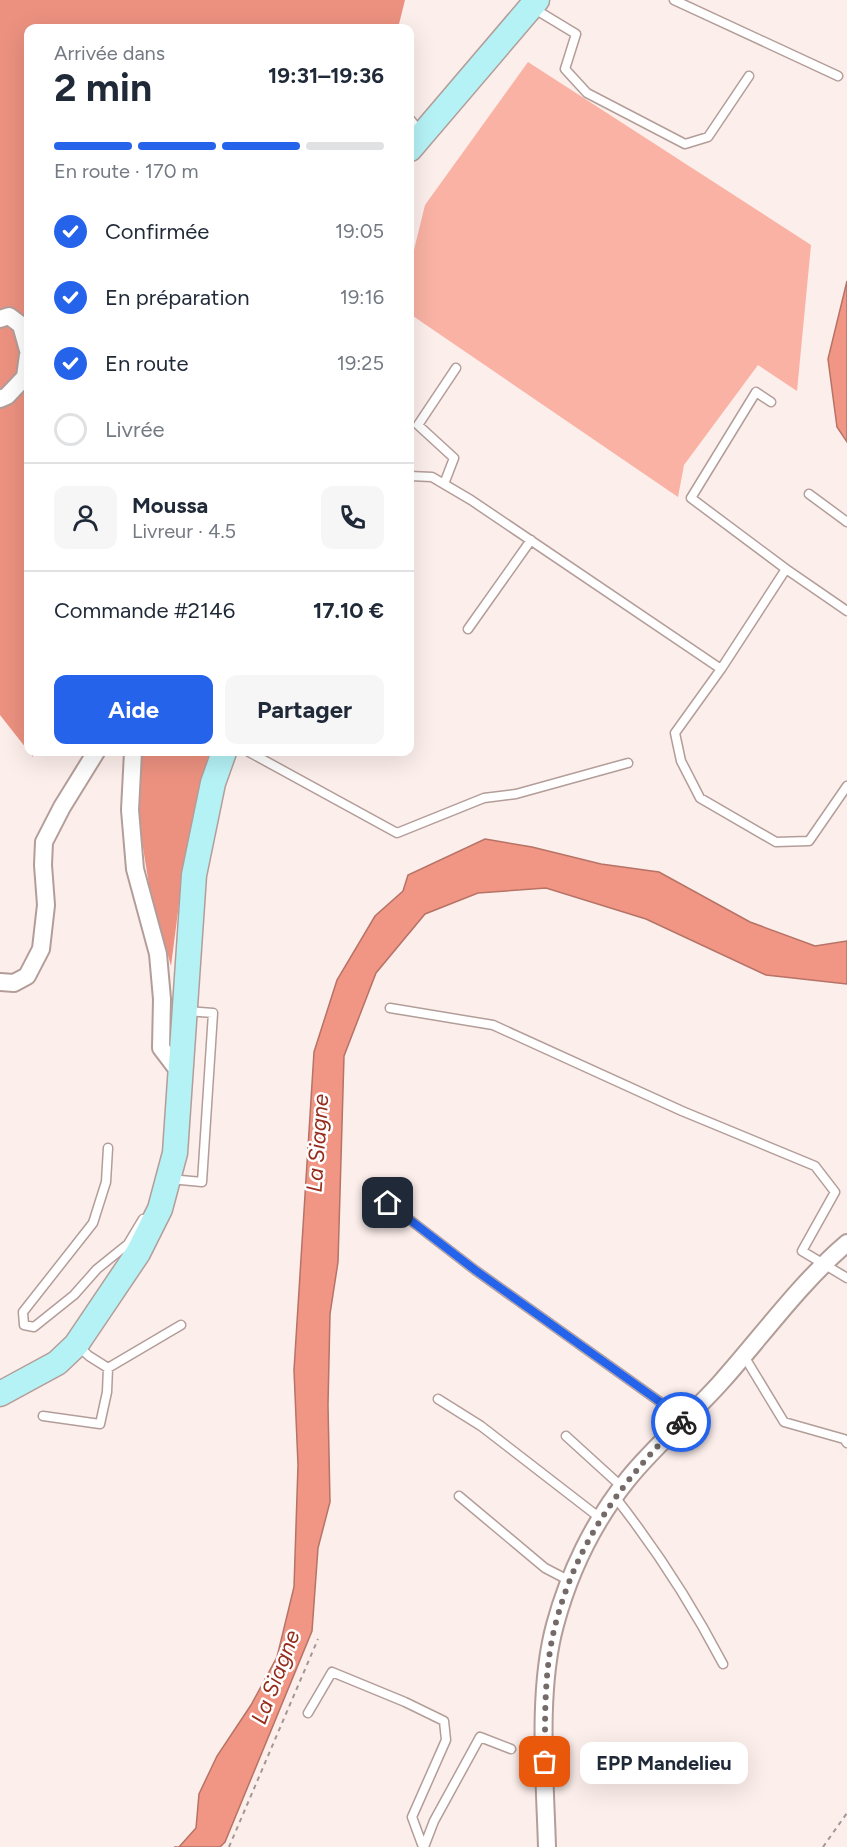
<!DOCTYPE html>
<html lang="fr">
<head>
<meta charset="utf-8">
<style>
	body { margin:0; font-family:Figtree,sans-serif; background:#f6f6f7; color:#1f2937; height:100vh; display:flex; flex-direction:column; font-size:22px; white-space:nowrap }
	* { box-sizing:border-box; margin:0 }
	p { font-size:20px; color:#747a83 }
	.icon { flex:none; width:33px; height:33px; fill:none; stroke:currentColor; stroke-width:2; stroke-linecap:round; stroke-linejoin:round }
	.map { position:relative; flex:1; overflow:hidden }
	.sheet { position:absolute; left:24px; top:24px; width:390px; height:732px; display:flex; flex-direction:column; background:#fff; border-radius:12px; box-shadow:0 6px 24px #0002 }
	.sheet>* { flex:none }
	.pin { position:absolute; display:grid; place-items:center; width:51px; height:51px; color:#fff; margin:-26px; border-radius:12px; box-shadow:0 3px 9px #0006 }
	.courier { position:absolute; display:grid; place-items:center; width:60px; height:60px; margin:-30px; border:4px solid #2563eb; border-radius:50%; background:#fff; color:#222; box-shadow:0 2px 8px #0007 }
	.bubble { position:absolute; height:42px; border-radius:12px; background:#fff; box-shadow:0 6px 24px #0002; font-size:20px; font-weight:700; line-height:42px; text-align:center }
	.summary em { font-style:normal; font-weight:700 }
	.summary div { display:flex; flex-direction:column-reverse }
	.summary { display:flex; align-items:center; justify-content:space-between; height:102px; padding:0 30px }
	h1 { font-size:39px; font-weight:700; line-height:45px }
	.bar { display:grid; grid-template-columns:repeat(4,1fr); gap:9px 6px; align-content:center; height:72px; padding:0 30px }
	.bar i { height:8px; border-radius:4px; background:#e0e1e3 }
	.bar .current { background:#2563eb }
	.bar p { grid-column:span 4 }
	.line { display:flex; align-items:center; gap:15px; padding:0 30px; border-top:2px solid #e0e1e3 }
	.line div { flex:1 }
	.round { display:grid; place-items:center; flex:none; width:63px; height:63px; border-radius:12px; background:#f6f6f7 }
	ol { padding:0 30px; list-style:none }
	li { display:flex; align-items:center; gap:18px; height:66px }
	li p { margin-inline-start:auto }
	li .icon { padding:6px; border-radius:50%; background:#2563eb; color:#fff; stroke-width:4 }
	li:last-child { color:#747a83 }
	li i { width:33px; height:33px; border:3px solid #e0e1e3; border-radius:50% }
	.cta { display:flex; gap:12px; margin-top:auto; padding:12px 30px }
	.cta a { flex:1; height:69px; border-radius:12px; background:#2563eb; color:#fff; font-size:24px; font-weight:700; line-height:69px; text-align:center }
	.cta a+a { background:#f6f6f7; color:#1f2937 }
	.map>svg:first-child { display:block }
	.green { fill:#f9b2a4 }
	.forest { fill:#ec9180 }
	.water { fill:#f19584; stroke:#b67366; stroke-width:1.5 }
	.lines { fill:none; stroke-linecap:round; stroke-linejoin:round }
	.service-casing { stroke:#b39d99; stroke-width:11 }
	.minor-casing { stroke:#b39d99; stroke-width:20 }
	.secondary-casing { stroke:#b39d99; stroke-width:27 }
	.path { stroke:#a29794; stroke-width:2; stroke-dasharray:4.5 4.5; stroke-linecap:butt }
	.service { stroke:#fff; stroke-width:8 }
	.minor { stroke:#fff; stroke-width:16 }
	.secondary { stroke:#b5f2f6; stroke-width:24 }
	.done { stroke:#746a68; stroke-width:6; stroke-dasharray:0 10.8 }
	.route { stroke:#2563eb; stroke-width:8 }
	.labels { text-anchor:middle; stroke-width:5; stroke-linejoin:round; paint-order:stroke }
	.water-label { font-size:22px; font-style:italic; fill:#952c1c; stroke:#fff }
</style>
</head>
<body>
<div class="map">
<svg width="847" height="1847" viewBox="0 0 847 1847">
	<rect width="100%" height="100%" fill="#fceeeb"/>
	<path class="green" d="M528,62l283,183 -14,146 -39,-26 -74,100 -6,32 -268,-183v-48l15,-61z"/>
	<path class="forest" d="M0,0h405l-7,28h-370v724h6l-1,5 -33,-42z
		M139,752h70l-30,152 -8,62 -21,-75 -11,-68z"/>
	<path class="water" d="M847,281v161l-10,-15 -9,-68z
		M485,839l47,8 69,17 58,8 91,50 65,24 32,-5v43l-81,-9 -120,-56 -100,-31 -68,5 -53,21 -49,59 -32,83 -6,206 -8,52 -2,91 2,97 -12,46 -6,83 -87,211 -5,5h-46h5l17,-19 3,-34 18,-38 34,-51 26,-48 17,-70 4,-122 -4,-95 20,-318 23,-72 38,-64 28,-25 5,-16z"/>
	<g class="lines">
		<defs>
			<path id="service" d="M674,0l164,76
				M533,8l43,26 -11,35 22,24 98,51 23,-7 41,-61
				M410,119l10,13
				M410,476l22,1 39,23 250,169 65,-100 -95,-71 65,-106 15,10
				M444,484l10,-26 -36,-33 38,-57
				M809,494l38,28
				M786,569l61,42
				M468,629l63,-89
				M721,669l-46,64 6,28 19,37 76,44 33,-1 38,-55
				M249,752l148,81 87,-35 32,-4 112,-31
				M390,1008l103,17 189,86 133,55 20,26 -33,59 45,27
				M108,1148l-2,34 -13,41 -70,89 1,13 10,2 40,-32 23,-26 31,-25 15,-25
				M170,1179l32,3 11,-169 -26,-2
				M388,1203l87,67 209,149
				M744,1356l40,66 60,17 3,4
				M108,1368l73,-43
				M438,1399l43,27 119,92
				M43,1416l57,8 7,-32 1,-24 -19,-12 -12,-11
				M566,1436l56,51
				M459,1496l86,72 25,13
				M615,1497c41,52 77,108 108,167
				M308,1713l24,-41 73,30 39,19 2,19 -34,77 11,30
				M424,1847l10,-26 46,-84 31,12"/>
			<path id="minor" d="M0,319l9,-3 12,9 7,25
				M0,399l7,-3 18,-19 3,-22
				M133,752l-3,58 5,59 23,85 4,45 -1,49 19,25
				M0,982l14,1 13,-7 14,-27 5,-44 -3,-40 1,-23 18,-35 34,-55
				M547,1847c-2,-69 -10,-156 8,-222 14,-52 39,-104 73,-146 28,-35 64,-64 94,-98 41,-46 78,-98 125,-138"/>
			<path id="secondary" d="M410,149l127,-149
				M0,1394l57,-31 19,-18 62,-92 22,-44 15,-56 19,-278 19,-92 11,-31"/>
		</defs>
		<use href="#service" class="service-casing"/>
		<use href="#minor" class="minor-casing"/>
		<use href="#secondary" class="secondary-casing"/>
		<path class="path" d="M229,1847l89,-208
			M823,1847l24,-34"/>
		<use href="#service" class="service"/>
		<use href="#minor" class="minor"/>
		<use href="#secondary" class="secondary"/>
	</g>
	<g class="lines">
		<path class="done" d="M545,1762c0,-45 -1,-92 10,-136 21,-83 67,-145 126,-204"/>
		<path class="route" d="M388,1203l87,67 209,149 -3,3"/>
	</g>
	<g class="labels">
		<g class="water-label">
			<text transform="translate(317 1143) rotate(-86)" y="8">La Siagne</text>
			<text transform="translate(275 1677) rotate(-69)" y="8">La Siagne</text>
		</g>
	</g>
</svg>
<div class="pin" style="left:545px;top:1762px;background:#ea580c"><svg class="icon" aria-label="bag" viewBox="0 0 24 24"><path d="M5 8h14l-1 12H6zM9 8a3 3 0 0 1 6 0"/></svg></div>
<div class="pin" style="left:388px;top:1203px;background:#1f2937"><svg class="icon" aria-label="home" viewBox="0 0 24 24"><path d="M3 11l9-7 9 7M6 9v11h12V9"/></svg></div>
<div class="courier" style="left:681px;top:1422px"><svg class="icon" aria-label="bike" viewBox="0 0 24 24"><circle cx="6" cy="16" r="4"/><circle cx="18" cy="16" r="4"/><path d="M6 16l4-8h5l3 8M10 8l3 8H6M13 5h3"/></svg></div>
<div class="bubble" style="left:580px;top:1742px;width:168px">EPP Mandelieu</div>
<section class="sheet">
<div class="summary"><div><h1>2 min</h1><p>Arrivée dans</p></div><em>19:31–19:36</em></div>
<div class="bar"><i class="current"></i><i class="current"></i><i class="current"></i><i></i><p>En route · 170 m</p></div>
<ol>
<li><svg class="icon" aria-label="check" viewBox="0 0 24 24"><path d="M5 12l5 5 9-10"/></svg>Confirmée<p>19:05</p></li>
<li><svg class="icon" aria-label="check" viewBox="0 0 24 24"><path d="M5 12l5 5 9-10"/></svg>En préparation<p>19:16</p></li>
<li><svg class="icon" aria-label="check" viewBox="0 0 24 24"><path d="M5 12l5 5 9-10"/></svg>En route<p>19:25</p></li>
<li><i></i>Livrée</li>
</ol>
<div class="line" style="height:108px"><a class="round"><svg class="icon" aria-label="person" viewBox="0 0 24 24"><circle cx="12" cy="8" r="4"/><path d="M4 21q1-7 8-7t8 7"/></svg></a><div><b>Moussa</b><p>Livreur · 4.5</p></div><a class="round"><svg class="icon" aria-label="phone" viewBox="0 0 24 24"><path d="M5 4h4l2 5-3 2q2 4 5 5l2-3 5 2v4C11 20 4 13 5 4z"/></svg></a></div>
<div class="line" style="height:78px"><div>Commande #2146</div><b>17.10 €</b></div>
<div class="cta"><a>Aide</a><a>Partager</a></div>
</section>
</div>
</body>
</html>
